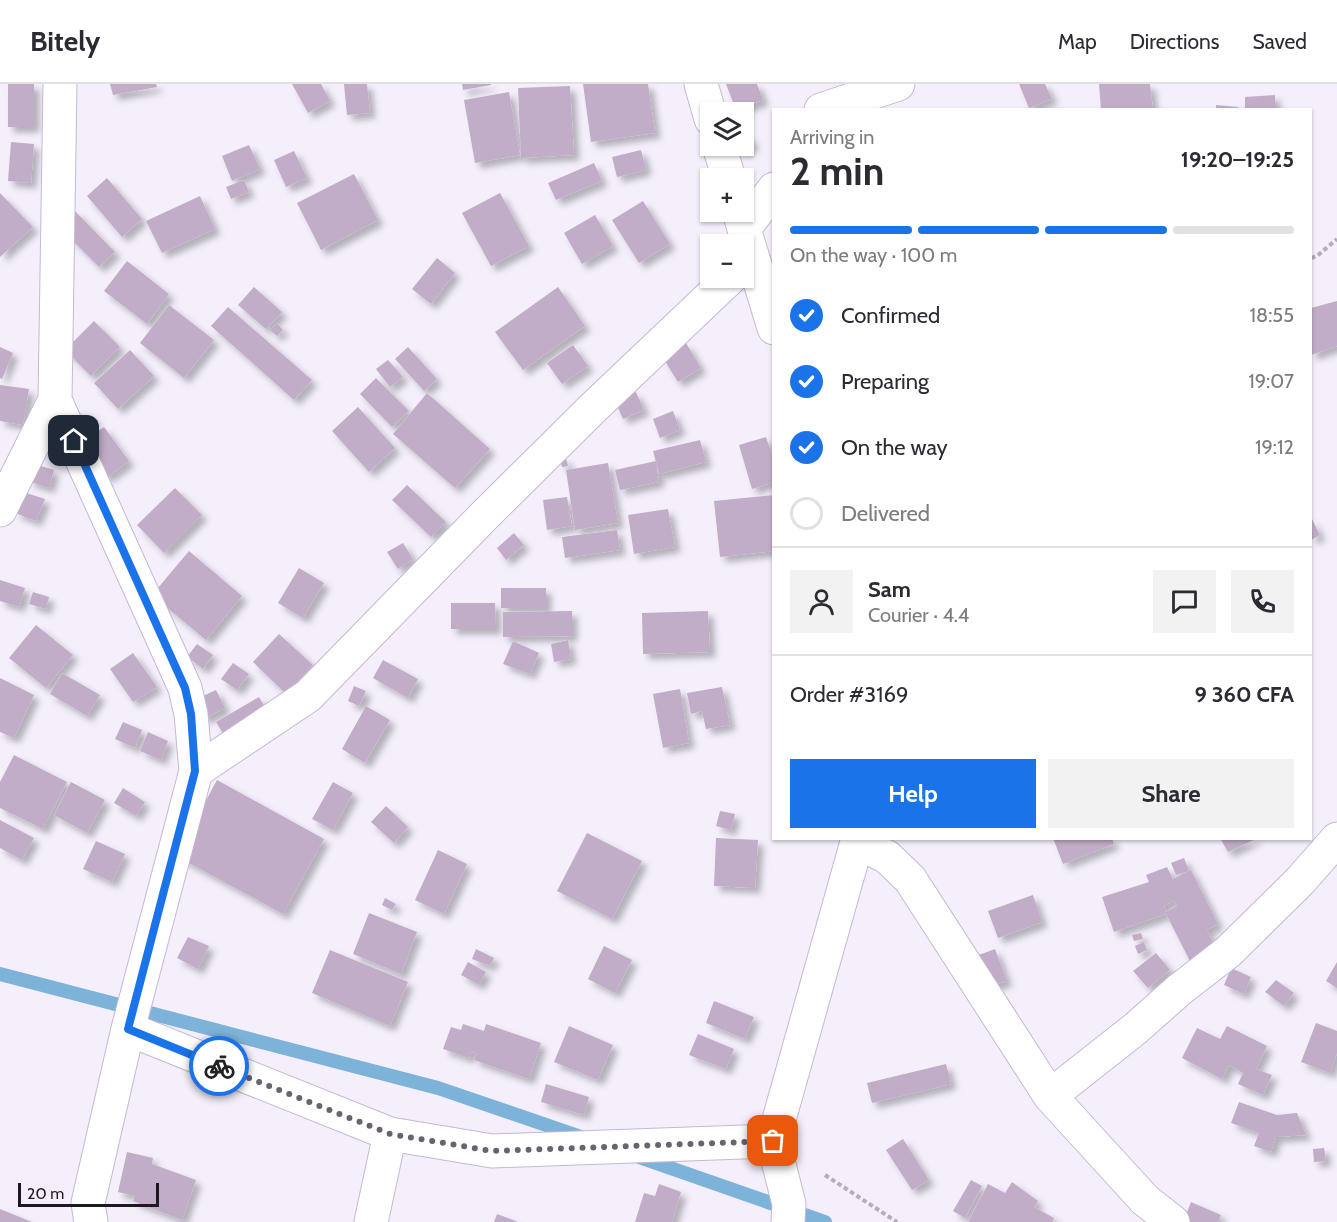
<!DOCTYPE html>
<html lang="en">
<head>
<meta charset="utf-8">
<style>
	body { margin:0; font-family:Cabin,sans-serif; background:#f2f2f3; color:#2b2b33; height:100vh; display:flex; flex-direction:column; font-size:22px; white-space:nowrap }
	* { box-sizing:border-box; margin:0 }
	p { font-size:20px; color:#7c7c81 }
	.icon { flex:none; width:33px; height:33px; fill:none; stroke:currentColor; stroke-width:2; stroke-linecap:round; stroke-linejoin:round }
	.map { position:relative; flex:1; overflow:hidden }
	.drawer { position:absolute; left:772px; top:24px; width:540px; height:732px; display:flex; flex-direction:column; background:#fff; border-radius:0px; box-shadow:0 2px 4px #0004 }
	.drawer>* { flex:none }
	.controls { position:absolute; left:700px; top:18px; display:grid; gap:12px }
	.controls a { display:grid; place-items:center; width:54px; height:54px; border-radius:0px; background:#fff; box-shadow:0 2px 4px #0004; font-size:30px }
	.scale { position:absolute; left:18px; bottom:15px; width:141px; box-sizing:border-box; padding-left:6px; border:3px solid #1d1822; border-top:0; font-size:16px; line-height:21px; white-space:nowrap; color:#1d1822; -webkit-text-stroke:4px #f4effb; paint-order:stroke }
	.pin { position:absolute; display:grid; place-items:center; width:51px; height:51px; color:#fff; margin:-26px; border-radius:12px; box-shadow:0 3px 9px #0006 }
	.courier { position:absolute; display:grid; place-items:center; width:60px; height:60px; margin:-30px; border:4px solid #1a73e8; border-radius:50%; background:#fff; color:#222; box-shadow:0 2px 8px #0007 }
	.overview em { font-style:normal; font-weight:700 }
	.overview div { display:flex; flex-direction:column-reverse }
	.overview { display:flex; align-items:center; justify-content:space-between; height:102px; padding:0 18px }
	h1 { font-size:39px; font-weight:700; line-height:45px }
	.bar { display:grid; grid-template-columns:repeat(4,1fr); gap:9px 6px; align-content:center; height:72px; padding:0 18px }
	.bar i { height:8px; border-radius:4px; background:#e1e1e2 }
	.bar .selected { background:#1a73e8 }
	.bar p { grid-column:span 4 }
	.line { display:flex; align-items:center; gap:15px; padding:0 18px; border-top:2px solid #e1e1e2 }
	.line div { flex:1 }
	.round { display:grid; place-items:center; flex:none; width:63px; height:63px; border-radius:0px; background:#f2f2f3 }
	ol { padding:0 18px; list-style:none }
	li { display:flex; align-items:center; gap:18px; height:66px }
	li p { margin-inline-start:auto }
	li .icon { padding:6px; border-radius:50%; background:#1a73e8; color:#fff; stroke-width:4 }
	li:last-child { color:#7c7c81 }
	li i { width:33px; height:33px; border:3px solid #e1e1e2; border-radius:50% }
	.action { display:flex; gap:12px; margin-top:auto; padding:12px 18px }
	.action a { flex:1; height:69px; border-radius:0px; background:#1a73e8; color:#fff; font-size:24px; font-weight:700; line-height:69px; text-align:center }
	.action a+a { background:#f2f2f3; color:#2b2b33 }
	header { display:flex; align-items:center; gap:36px; box-sizing:border-box; height:84px; padding:0 30px; background:#fff; border-bottom:2px solid #e1e1e2 }
	header strong { font-size:28px }
	nav { display:flex; gap:33px; margin-inline-start:auto; font-size:21px }
	.map>svg:first-child { display:block }
	.lines { fill:none; stroke-linecap:round; stroke-linejoin:round }
	.stream { stroke:#7eb3d9; stroke-width:14 }
	.building { fill:#c1adc7; fill-rule:evenodd; filter:url(#shadow) }
	.minor-casing { stroke:#c5b8d4; stroke-width:35 }
	.path { stroke:#b3aeb9; stroke-width:4; stroke-dasharray:4.5 3; stroke-linecap:butt }
	.minor { stroke:#fff; stroke-width:33 }
	.done { stroke:#68636e; stroke-width:6; stroke-dasharray:0 10.8 }
	.route { stroke:#1a73e8; stroke-width:8 }
</style>
</head>
<body>
<header>
<strong>Bitely</strong>
<nav><a>Map</a><a>Directions</a><a>Saved</a></nav>
</header>
<div class="map">
<svg width="1337" height="1138" viewBox="0 0 1337 1138">
	<defs>
		<filter id="shadow"><feDropShadow dx="5.5" dy="5.5" stdDeviation="3" flood-color="#0004"/></filter>
	</defs>
	<rect width="100%" height="100%" fill="#f4effb"/>
	<g class="lines">
		<path class="stream" d="M0,890l438,114 146,50
			M636,1072l189,66"/>
	</g>
	<path class="building" d="M8,0h26v43h-26z
		M110,0h46l1,3 -44,8z
		M292,0h29l9,17 -22,12z
		M344,0h23l3,29 -23,2z
		M462,0h29v1l-28,5z
		M583,0h65l7,49 -64,9z
		M726,0h31l6,16 -27,10z
		M1019,0h26l7,15 -23,9z
		M1099,0h51l3,26h-52z
		M570,2l4,69 -53,3 -3,-70z
		M509,8l11,63 -45,8 -11,-63z
		M1275,11v15h-30v-13z
		M1216,21l22,2v3h-22z
		M750,52l3,10 -11,3 -1,-3h3v-9z
		M11,58l23,2 -3,39 -23,-2z
		M249,61l11,24 -28,12 -10,-25z
		M641,66l5,20 -29,7 -5,-20z
		M294,67l13,27 -21,9 -12,-27z
		M594,79l8,18 -46,19 -8,-17z
		M354,90l24,46 -57,30 -24,-47z
		M107,94l35,41 -20,18 -35,-41z
		M244,96l5,12 -18,7 -5,-12z
		M0,109l33,34 -33,30z
		M500,109l29,53 -38,20 -29,-53z
		M200,112l15,33 -53,24 -16,-32z
		M643,117l27,43 -31,19 -27,-43z
		M75,127l40,41 -16,15 -40,-40z
		M595,131l18,31 -31,18 -18,-31z
		M437,174l18,15 -24,31 -19,-15z
		M127,177l42,33 -22,30 -43,-33z
		M254,203l28,25 -16,17 -28,-24z
		M558,203l27,39 -62,44 -28,-38z
		M1337,217v45l-26,9v-47z
		M169,221l45,35 -30,38 -44,-35z
		M228,223l84,73 -18,20 -83,-74z
		M94,237l26,26 -29,29 -26,-26z
		M277,239l6,7 -6,6 -7,-6z
		M686,259l15,25 -23,14 -15,-24z
		M573,261l15,21 -26,18 -15,-21z
		M0,263l13,6 -11,26 -2,-1z
		M408,263l29,32 -13,12 -29,-32z
		M130,266l24,26 -36,33 -24,-26z
		M388,276l15,17 -13,10 -14,-18z
		M376,294l33,33 -17,16 -32,-33z
		M0,301l29,4 -6,36 -23,-4z
		M636,308l8,18 -21,9 -8,-18z
		M427,309l63,56 -35,39 -62,-54z
		M358,323l37,41 -26,24 -37,-41z
		M673,327l7,19 -20,8 -7,-19z
		M104,343l25,34 -23,17 -26,-34z
		M766,353l8,25v20l-22,7 -13,-44z
		M700,356l6,22 -47,12 -6,-23z
		M566,374l2,8 -6,1 -2,-8z
		M656,377l3,21 -39,8 -5,-20z
		M608,379l10,60 -43,7 -9,-60z
		M34,380l20,6 -5,18 -21,-7z
		M407,401l39,37 -15,15 -39,-37z
		M175,404l27,27 -38,38 -27,-28z
		M23,408l22,7 -9,22 -21,-8z
		M774,411v56l-54,6 -6,-56z
		M567,413l5,29 -25,4 -4,-30z
		M668,425l7,38 -41,7 -6,-39z
		M1311,433l9,18 -9,5z
		M617,446l3,20 -55,8 -3,-21z
		M514,449l10,12 -18,15 -9,-12z
		M403,459l10,16 -15,10 -11,-17z
		M189,467l53,45 -36,44 -54,-45z
		M299,484l25,15 -21,35 -25,-15z
		M0,496l25,8 -6,19 -19,-6z
		M501,504h45v20h-45z
		M33,508l16,5 -3,12 -17,-5z
		M451,519h44l1,26h-45z
		M572,527v25l-69,1v-25z
		M708,527l2,41 -67,2 -1,-41z
		M36,541l37,30 -27,33 -37,-30z
		M279,550l34,31 -27,29 -33,-32z
		M568,556l3,19 -17,3 -3,-18z
		M513,557l26,12 -9,21 -27,-10z
		M197,560l16,11 -10,14 -16,-12z
		M133,569l24,34 -24,15 -23,-33z
		M383,576l35,19 -10,19 -35,-20z
		M233,579l16,11 -12,16 -16,-11z
		M62,589l38,22 -13,21 -37,-22z
		M0,594l34,17 -20,43 -14,-6z
		M354,602l12,5 -7,15 -11,-5z
		M722,603l8,38 -24,4 -4,-18 -11,3 -4,-21z
		M680,605l9,54 -26,5 -10,-54z
		M216,606l9,18 -21,11 -10,-19z
		M259,613l12,20 -43,25 -12,-20z
		M366,622l24,14 -25,43 -23,-14z
		M123,638l19,8 -7,18 -20,-9z
		M148,648l20,9 -7,19 -21,-9z
		M14,671l53,27 -24,47 -43,-21v-26z
		M217,696l107,59 -41,75 -107,-58z
		M71,698l34,18 -18,33 -33,-18z
		M333,698l20,11 -20,37 -21,-11z
		M123,704l22,14 -9,14 -22,-13z
		M386,722l22,21 -14,16 -23,-21z
		M720,727l15,3 -4,16 -15,-4z
		M0,736l34,18 -12,22 -22,-12z
		M587,749l55,28 -30,58 -55,-28z
		M716,754l42,2 -3,48 -41,-2z
		M1053,754h59l2,6 -51,20z
		M1220,754h38l-30,14z
		M96,757l29,13 -13,28 -29,-13z
		M438,766l29,14 -23,50 -29,-14z
		M1184,774l5,13 -13,4 -5,-12z
		M1167,783l6,12 18,-9 27,54 -11,6 11,23 -26,12 -26,-51 -52,18 -12,-35 47,-15 -3,-7zM1174,817l3,5 -11,6 -2,-6z
		M1033,811l9,27 -44,16 -10,-27z
		M385,814l11,6 -4,6 -10,-5z
		M369,829l48,19 -16,42 -48,-20z
		M1141,849l2,6 -9,2 -2,-6z
		M188,853l21,9 -11,23 -21,-11z
		M1144,858l3,8 -9,4 -3,-8z
		M604,862l28,14 -17,33 -27,-14z
		M476,865l18,9 -4,8 -18,-7z
		M995,865l12,32 -20,6 -11,-31z
		M330,866l78,32 -18,44 -78,-33z
		M1156,869l14,17 -22,18 -15,-17z
		M468,878l18,10 -7,13 -18,-10z
		M1337,878v26l-11,-7z
		M1231,884l20,9 -7,17 -20,-9z
		M1276,896l18,13 -10,13 -19,-14z
		M714,917l40,16 -9,22 -39,-16z
		M1316,939l21,8v22l-7,20 -29,-11z
		M463,940l21,7 2,-7 55,19 -12,36 -55,-19 2,-7 -5,-1 -2,6 -26,-9 8,-22 10,3z
		M569,942l44,19 -15,35 -44,-18z
		M1227,942l40,20 -11,23 16,6 -9,20 -25,-11 5,-11 -14,-8 -7,14 -40,-21 15,-30 23,11z
		M698,950l36,15 -8,20 -37,-14z
		M946,980l5,20 -79,19 -5,-20z
		M546,1000l43,13 -5,18 -43,-13z
		M1239,1018l38,13 20,-2 9,22 -30,2 -5,15 -17,-6 5,-13 -28,-10z
		M903,1055l26,41 -17,10 -26,-40z
		M1324,1064l2,13 -12,1 -1,-13z
		M127,1068l26,6 -1,6 44,16 -14,40 -49,-19 2,-5 -17,-4z
		M971,1096l11,6 -17,32 -12,-7z
		M1012,1098l26,19 -4,6 20,11 -2,4h-84l20,-38 17,9z
		M659,1100l22,8 -9,30h-37l9,-29 11,3z
		M1191,1118l30,13 -3,7h-35z
		M0,1125l32,13h-32z
		M497,1130l21,8h-24z"/>
	<g class="lines">
		<defs>
			<path id="minor" d="M60,0l-5,316 130,288 6,26 5,57 -68,258 -40,174 3,19
				M701,0l10,35
				M821,26l77,-26
				M719,62l10,32
				M739,128l35,116
				M744,145l30,-40
				M0,426l55,-110
				M196,687l112,-75 176,-180 109,-108 137,-130
				M857,754v4l30,15 23,22 140,217 95,104 28,22
				M128,945l262,105 102,17 281,-10
				M1050,1012l85,-67 44,-39 49,-38 72,-71 37,-42
				M371,1138l19,-88
				M788,1138l1,-18 -16,-63 84,-299"/>
		</defs>
		<use href="#minor" class="minor-casing"/>
		<path class="path" d="M1311,174l6,-2 20,-17
			M825,1091l72,47"/>
		<use href="#minor" class="minor"/>
	</g>
	<g class="lines">
		<path class="done" d="M219,982l171,68 102,17 281,-10"/>
		<path class="route" d="M74,357l111,247 6,26 4,57 -67,258 91,37"/>
	</g>
</svg>
<div class="controls">
<a><svg class="icon" aria-label="layers" viewBox="0 0 24 24"><path d="M12 4l9 5-9 5-9-5zM3 14l9 5 9-5"/></svg></a>
<a>+</a>
<a>−</a>
</div>
<div class="scale">20 m</div>
<div class="pin" style="left:773px;top:1057px;background:#ea580c"><svg class="icon" aria-label="bag" viewBox="0 0 24 24"><path d="M5 8h14l-1 12H6zM9 8a3 3 0 0 1 6 0"/></svg></div>
<div class="pin" style="left:74px;top:357px;background:#1f2937"><svg class="icon" aria-label="home" viewBox="0 0 24 24"><path d="M3 11l9-7 9 7M6 9v11h12V9"/></svg></div>
<div class="courier" style="left:219px;top:982px"><svg class="icon" aria-label="bike" viewBox="0 0 24 24"><circle cx="6" cy="16" r="4"/><circle cx="18" cy="16" r="4"/><path d="M6 16l4-8h5l3 8M10 8l3 8H6M13 5h3"/></svg></div>
<section class="drawer">
<div class="overview"><div><h1>2 min</h1><p>Arriving in</p></div><em>19:20–19:25</em></div>
<div class="bar"><i class="selected"></i><i class="selected"></i><i class="selected"></i><i></i><p>On the way · 100 m</p></div>
<ol>
<li><svg class="icon" aria-label="check" viewBox="0 0 24 24"><path d="M5 12l5 5 9-10"/></svg>Confirmed<p>18:55</p></li>
<li><svg class="icon" aria-label="check" viewBox="0 0 24 24"><path d="M5 12l5 5 9-10"/></svg>Preparing<p>19:07</p></li>
<li><svg class="icon" aria-label="check" viewBox="0 0 24 24"><path d="M5 12l5 5 9-10"/></svg>On the way<p>19:12</p></li>
<li><i></i>Delivered</li>
</ol>
<div class="line" style="height:108px"><a class="round"><svg class="icon" aria-label="person" viewBox="0 0 24 24"><circle cx="12" cy="8" r="4"/><path d="M4 21q1-7 8-7t8 7"/></svg></a><div><b>Sam</b><p>Courier · 4.4</p></div><a class="round"><svg class="icon" aria-label="chat" viewBox="0 0 24 24"><path d="M4 5h16v11H9l-5 4z"/></svg></a><a class="round"><svg class="icon" aria-label="phone" viewBox="0 0 24 24"><path d="M5 4h4l2 5-3 2q2 4 5 5l2-3 5 2v4C11 20 4 13 5 4z"/></svg></a></div>
<div class="line" style="height:78px"><div>Order #3169</div><b>9 360 CFA</b></div>
<div class="action"><a>Help</a><a>Share</a></div>
</section>
</div>
</body>
</html>
